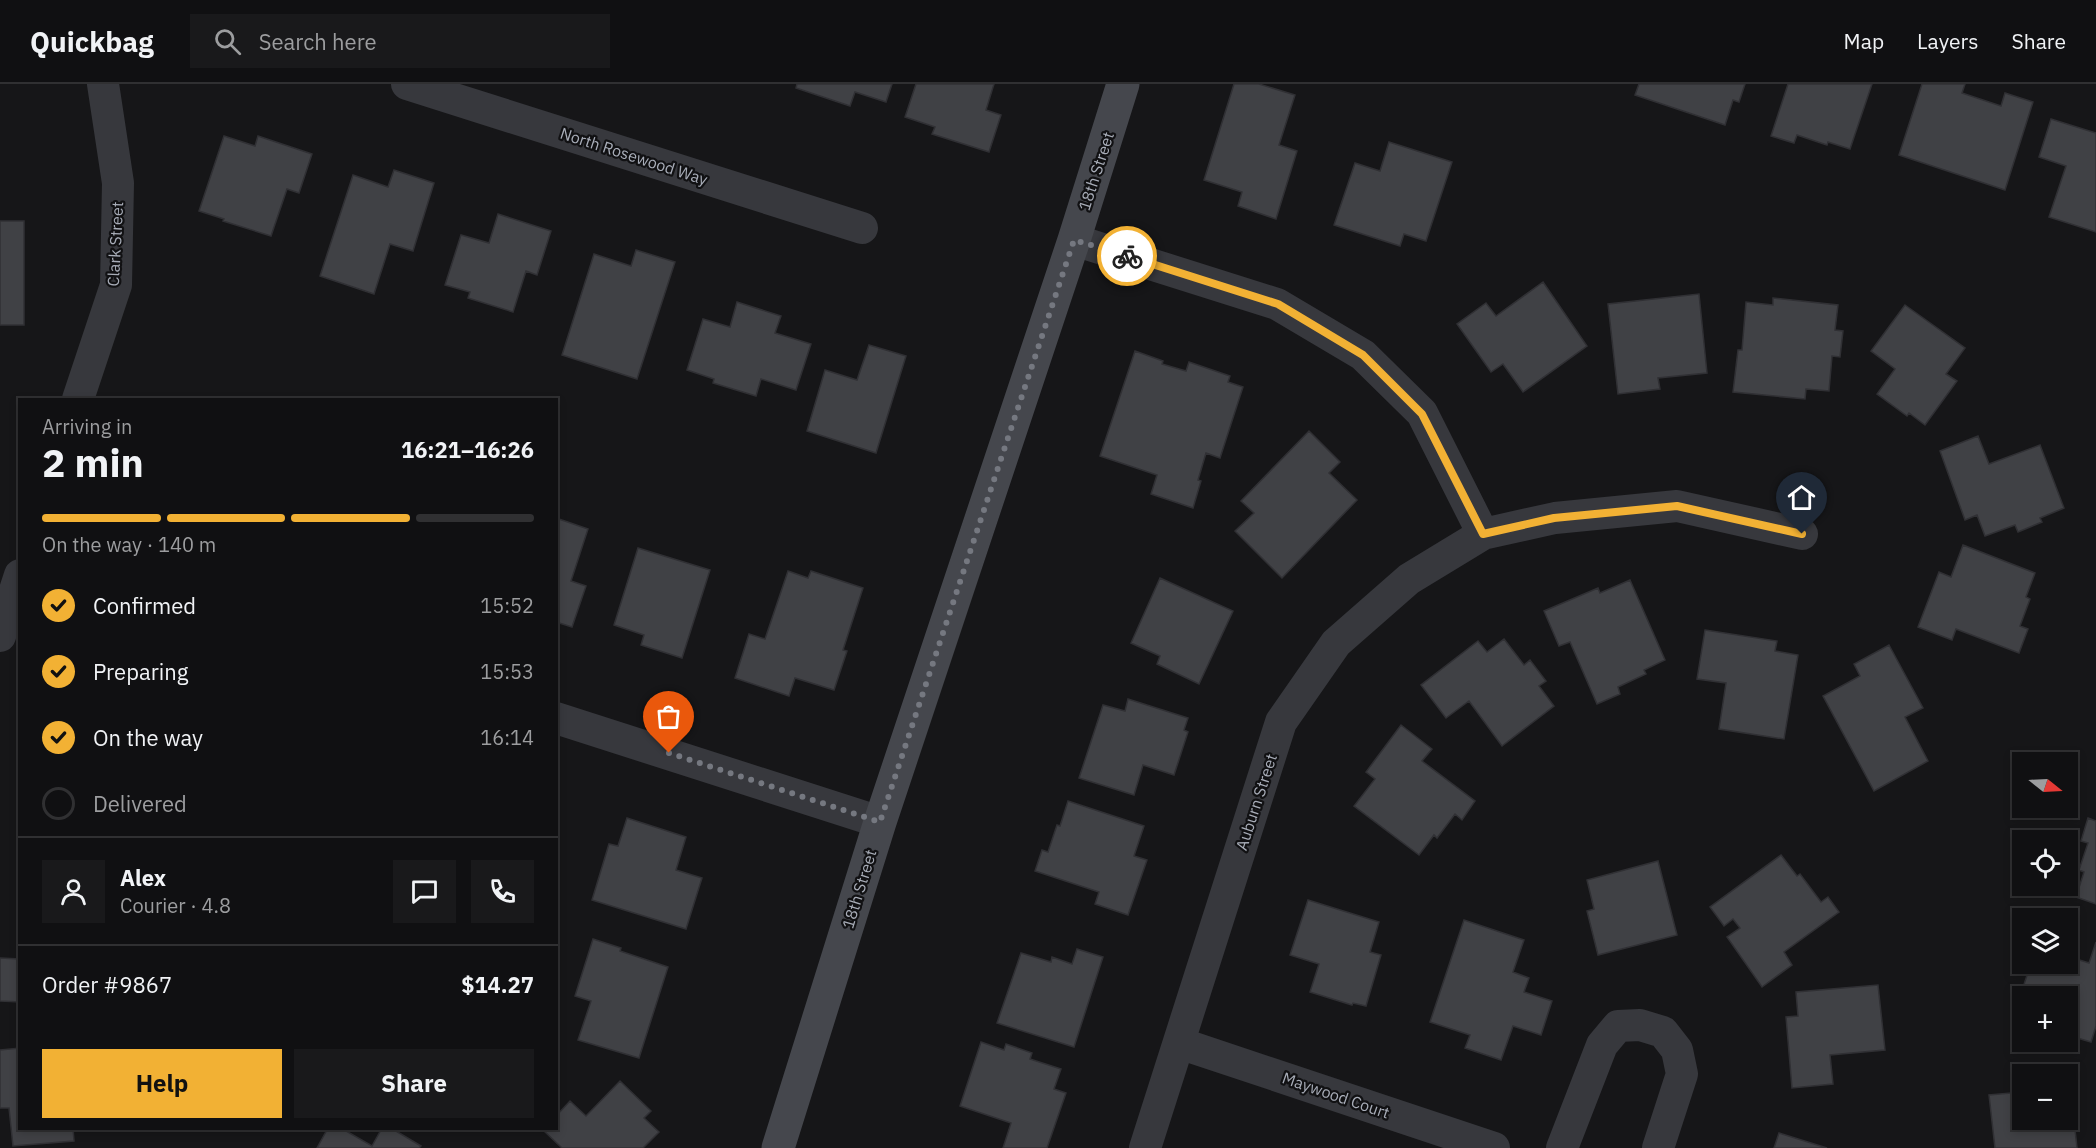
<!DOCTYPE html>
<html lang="en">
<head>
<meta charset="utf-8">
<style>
	body { margin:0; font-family:"IBM Plex Sans",sans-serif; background:#19191b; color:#f1f3f6; height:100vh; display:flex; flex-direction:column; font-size:22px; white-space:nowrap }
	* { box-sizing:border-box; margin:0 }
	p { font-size:20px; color:#9c9d9f }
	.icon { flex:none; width:33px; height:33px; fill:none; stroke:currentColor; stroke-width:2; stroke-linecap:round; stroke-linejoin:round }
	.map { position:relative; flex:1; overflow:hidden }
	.panel { position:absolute; left:18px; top:314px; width:540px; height:732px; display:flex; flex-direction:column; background:#101012; border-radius:0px; box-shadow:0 3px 9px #0003,0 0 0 2px #303032 }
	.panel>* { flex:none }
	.needle { width:39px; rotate:108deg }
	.buttons { position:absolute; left:2012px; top:668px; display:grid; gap:12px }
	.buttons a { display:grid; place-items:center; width:66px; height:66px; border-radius:0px; background:#101012; box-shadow:0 3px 9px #0003,0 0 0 2px #303032; font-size:30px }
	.pin { position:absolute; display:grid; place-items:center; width:51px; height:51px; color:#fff; margin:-62px -26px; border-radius:50% 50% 50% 0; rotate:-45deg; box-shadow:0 0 6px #0007 }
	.pin .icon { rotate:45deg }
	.courier { position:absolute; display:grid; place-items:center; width:60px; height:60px; margin:-30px; border:4px solid #f2b134; border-radius:50%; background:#fff; color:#222; box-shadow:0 2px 8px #0007 }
	.headline em { font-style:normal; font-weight:800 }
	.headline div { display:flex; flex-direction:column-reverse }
	.headline { display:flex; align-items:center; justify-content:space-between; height:102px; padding:0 24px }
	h1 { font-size:39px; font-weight:800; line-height:45px }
	.bar { display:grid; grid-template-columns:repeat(4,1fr); gap:9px 6px; align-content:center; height:72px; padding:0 24px }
	.bar i { height:8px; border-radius:4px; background:#303032 }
	.bar .selected { background:#f2b134 }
	.bar p { grid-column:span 4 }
	.line { display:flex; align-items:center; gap:15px; padding:0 24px; border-top:2px solid #303032 }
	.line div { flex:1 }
	.round { display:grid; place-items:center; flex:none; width:63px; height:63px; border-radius:0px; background:#19191b }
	ol { padding:0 24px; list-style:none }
	li { display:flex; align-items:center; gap:18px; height:66px }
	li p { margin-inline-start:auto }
	li .icon { padding:6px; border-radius:50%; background:#f2b134; color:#111; stroke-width:4 }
	li:last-child { color:#9c9d9f }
	li i { width:33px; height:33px; border:3px solid #303032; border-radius:50% }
	.action { display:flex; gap:12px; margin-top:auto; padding:12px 24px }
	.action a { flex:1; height:69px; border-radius:0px; background:#f2b134; color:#111; font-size:24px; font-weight:800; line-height:69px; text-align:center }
	.action a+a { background:#19191b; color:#f1f3f6 }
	header { display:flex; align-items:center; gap:36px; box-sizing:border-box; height:84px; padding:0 30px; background:#101012; border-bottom:2px solid #303032 }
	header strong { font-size:28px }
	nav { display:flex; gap:33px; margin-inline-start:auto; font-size:21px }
	.search { width:420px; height:54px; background:#19191b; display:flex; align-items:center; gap:15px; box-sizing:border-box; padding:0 21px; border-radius:0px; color:#9c9d9f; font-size:22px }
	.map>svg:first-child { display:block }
	.building { fill:#404145; stroke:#303034; stroke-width:1.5 }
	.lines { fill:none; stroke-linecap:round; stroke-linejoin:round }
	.street { stroke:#37383d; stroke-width:32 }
	.secondary { stroke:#45474d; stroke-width:33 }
	.done { stroke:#757880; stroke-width:6; stroke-dasharray:0 10.8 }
	.route { stroke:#f2b134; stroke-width:8 }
	.labels { text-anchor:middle; stroke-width:4.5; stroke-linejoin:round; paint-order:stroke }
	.street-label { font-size:16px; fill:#a8adb8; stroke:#111113 }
</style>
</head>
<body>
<header>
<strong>Quickbag</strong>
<div class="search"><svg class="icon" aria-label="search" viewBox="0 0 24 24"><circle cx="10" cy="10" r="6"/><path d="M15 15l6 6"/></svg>Search here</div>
<nav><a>Map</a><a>Layers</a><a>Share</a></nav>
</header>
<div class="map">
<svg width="2096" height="1064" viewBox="0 0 2096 1064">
	<rect width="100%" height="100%" fill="#161618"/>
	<path class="building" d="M797,0h95l-6,18 -31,-10 -5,14 -54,-18z
		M916,0h78l-8,26 15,5 -12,37 -57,-18 3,-7 -30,-10z
		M1234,0h25l36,11 -16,50 18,6 -21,68 -38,-13 4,-14 -38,-12z
		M1639,0h106l-6,18 -6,-2 -8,25 -90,-30z
		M1788,0h84l-22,65 -22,-7 -1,3 -30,-10 -3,8 -23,-7z
		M1922,0h43l-3,9 39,13 4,-13 28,9 -28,88 -106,-35z
		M2051,35l45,14v99l-47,-15 17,-51 -27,-9z
		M224,52l31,10 3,-10 54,18 -13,39 -12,-4 -16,47 -48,-15 1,-2 -25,-8z
		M1389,58l63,20 -26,79 -22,-7 -4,12 -66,-21 21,-62 25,8z
		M394,86l40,13 -21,68 -23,-7 -16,50 -54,-18 33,-101 35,12z
		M498,130l53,17 -14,44 -11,-4 -13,41 -45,-14 2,-6 -25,-7 16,-50 28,8z
		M0,137h24v104h-24z
		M636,166l39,12 -38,117 -75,-24 32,-101 37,12z
		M1543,198l44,64 -64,46 -20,-28 -12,8 -34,-48 29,-21 10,13z
		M1699,210l8,79 -49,5 2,11 -42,5 -10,-90z
		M1773,214l65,7 -3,25 8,1 -3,26 -8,-1 -3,35 -23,-2 -1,10 -72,-7 5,-42h4l4,-48 27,3z
		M737,218l44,14 -6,17 36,11 -15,46 -35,-11 -5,17 -43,-13 1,-4 -27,-9 16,-51 27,8z
		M1905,221l60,43 -19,26 11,7 -32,44 -16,-12 -2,3 -30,-22 18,-25 -24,-18z
		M869,261l37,11 -30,97 -69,-22 18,-61 32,10z
		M1135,267l28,10 -1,3 24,7 3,-9 41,14 -2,6 15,5 -23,71 -14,-5 -8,27 3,1 -8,27 -42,-14 6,-19 -57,-19z
		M1309,347l31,31 -11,11 28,27 -75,78 -47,-47 19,-18 -13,-12z
		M1978,352l11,28 51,-19 24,63 -24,10 2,4 -24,10 -3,-7 -30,11 -8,-21 -12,5 -25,-69z
		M556,434l32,11 -17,52 15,5 -14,41 -16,-5z
		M1963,461l72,28 -9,24 4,2 -10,27 8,3 -9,24 -63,-24 -4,11 -34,-13 21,-55 12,5z
		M638,464l72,22 -28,88 -41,-13 3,-10 -30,-10z
		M788,487l20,7 3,-7 52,17 -20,62 4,1 -13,39 -39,-12 -6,18 -54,-18 14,-44 16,5z
		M1160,494l73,33 -34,73 -42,-20 3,-8 -29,-13z
		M1630,496l35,80 -21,10 2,4 -28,13 2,7 -23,10 -27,-62 -11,4 -15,-35 54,-23 2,5z
		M1705,546l72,11 -2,10 23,4 -14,84 -65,-10 7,-46 -29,-4z
		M1504,555l20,26 6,-5 16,21 -7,5 15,20 -52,40 -33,-45 -23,17 -25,-33 57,-44 9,11z
		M1889,561l34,63 -18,9 23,44 -54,30 -51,-95 37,-20 -6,-12z
		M1128,615l60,19 -4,12 4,2 -14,43 -31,-10 -9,30 -55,-17 24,-73 22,6z
		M1401,641l31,24 -10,12 53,40 -13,19 -7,-6 -18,24 -3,-3 -15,20 -65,-49 21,-27 -9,-7z
		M1068,717l76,25 -10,30 13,4 -19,55 -33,-11 4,-12 -64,-21 7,-21 6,2 9,-27 3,1z
		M627,734l59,19 -10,33 26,8 -16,51 -94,-29 17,-56 9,2z
		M2088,734l8,3v83l-20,-7 8,-25 -5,-2 9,-27 -7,-2z
		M1781,771l16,21 3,-2 21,28 7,-5 11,15 -55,40 8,13 -30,22 -35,-50 13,-9 -7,-9 -9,7 -14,-19z
		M1658,777l19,74 -79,20 -11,-44 7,-2 -7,-29z
		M1308,816l71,22 -9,30 11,3 -15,51 -13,-3 -1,2 -42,-13 9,-28 -29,-9z
		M1464,836l60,20 -11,32 16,6 -5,14 28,9 -11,34 -28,-9 -12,34 -36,-12 5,-13 -40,-13z
		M593,855l28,9 -1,3 48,16 -29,91 -61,-18 13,-39 -16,-5z
		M2096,858v84l-5,16 -24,-7v-39h-45v15l-6,-2 15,-46h36v-7l22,7z
		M1077,865l26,8 -29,90 -77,-24 24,-70 30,9 1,-5 20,7z
		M0,874l20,1v43l-20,-1z
		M1878,901l7,65 -55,5 3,29 -41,4 -6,-71 12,-1 -2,-24z
		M981,958l23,8 2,-6 26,9 -2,6 31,10 -7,20 12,4 -19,55h-44l8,-25 -51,-17z
		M20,964v80h53l1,13 -61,5 -4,-38h-9v-58z
		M620,997l31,30 -7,7 15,14 -16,16h-81l-19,-18 2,-2h11v-12l14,-15 16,15z
		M2067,999h3l7,65h-82l-6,-53 33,-3v27h45z
		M328,1044h13l31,18 10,-18h9l30,18 -2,2h-102z
		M1779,1049l48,15h-53z"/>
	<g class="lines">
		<path class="street" d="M407,0l455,144
			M1074,156l203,64 86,51 59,58 61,121
			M78,315l38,-114 2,-102 -15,-99
			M0,552l20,-61
			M556,634l324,104
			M1179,959l315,105
			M1145,1064l136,-426 55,-79 73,-64 74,-45 72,-16 122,-12 125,28
			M1562,1064l40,-103 16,-19 22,-1 23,7 14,18 5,24 -24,74"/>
		<path class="secondary" d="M778,1064l102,-326 194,-582 49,-156"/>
	</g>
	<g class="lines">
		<path class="done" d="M669,669l211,69 194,-582 53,16"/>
		<path class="route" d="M1127,172l151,48 85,51 59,59 61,120 71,-16 123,-12 125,28"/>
	</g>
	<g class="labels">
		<g class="street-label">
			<text transform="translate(634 72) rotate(18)" y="6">North Rosewood Way</text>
			<text transform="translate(1096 87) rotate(-72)" y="6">18th Street</text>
			<text transform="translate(115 160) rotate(-87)" y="6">Clark Street</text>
			<text transform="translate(1256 718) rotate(-72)" y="6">Auburn Street</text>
			<text transform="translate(859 805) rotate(-73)" y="6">18th Street</text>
			<text transform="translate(1336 1011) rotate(19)" y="6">Maywood Court</text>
		</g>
	</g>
</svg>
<div class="buttons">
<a><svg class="needle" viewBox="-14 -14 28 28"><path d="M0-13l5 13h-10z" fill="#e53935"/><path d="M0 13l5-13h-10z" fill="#9c9d9f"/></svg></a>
<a><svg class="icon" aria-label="locate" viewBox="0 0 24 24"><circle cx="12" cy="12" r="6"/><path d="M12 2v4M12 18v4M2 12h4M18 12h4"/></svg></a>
<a><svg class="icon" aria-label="layers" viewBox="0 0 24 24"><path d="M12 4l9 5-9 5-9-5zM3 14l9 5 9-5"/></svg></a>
<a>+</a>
<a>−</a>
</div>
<div class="pin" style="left:669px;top:669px;background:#ea580c"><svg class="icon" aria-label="bag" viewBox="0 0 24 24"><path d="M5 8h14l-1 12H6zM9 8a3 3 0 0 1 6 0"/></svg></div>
<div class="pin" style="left:1802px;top:450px;background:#1f2937"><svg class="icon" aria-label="home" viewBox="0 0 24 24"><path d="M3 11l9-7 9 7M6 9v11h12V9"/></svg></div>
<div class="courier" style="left:1127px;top:172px"><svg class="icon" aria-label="bike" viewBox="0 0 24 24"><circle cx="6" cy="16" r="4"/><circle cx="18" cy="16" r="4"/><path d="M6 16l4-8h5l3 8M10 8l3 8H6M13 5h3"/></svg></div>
<section class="panel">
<div class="headline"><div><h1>2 min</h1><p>Arriving in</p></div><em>16:21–16:26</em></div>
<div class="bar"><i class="selected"></i><i class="selected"></i><i class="selected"></i><i></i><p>On the way · 140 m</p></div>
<ol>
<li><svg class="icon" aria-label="check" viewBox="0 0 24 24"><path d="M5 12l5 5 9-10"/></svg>Confirmed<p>15:52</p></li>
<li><svg class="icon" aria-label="check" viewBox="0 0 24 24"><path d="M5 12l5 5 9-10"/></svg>Preparing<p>15:53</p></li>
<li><svg class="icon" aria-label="check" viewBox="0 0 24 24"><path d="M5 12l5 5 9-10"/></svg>On the way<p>16:14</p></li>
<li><i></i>Delivered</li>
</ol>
<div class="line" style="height:108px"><a class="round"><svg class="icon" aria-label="person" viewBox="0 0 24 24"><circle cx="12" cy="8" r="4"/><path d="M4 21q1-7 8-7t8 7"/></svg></a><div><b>Alex</b><p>Courier · 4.8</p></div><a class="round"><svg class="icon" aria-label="chat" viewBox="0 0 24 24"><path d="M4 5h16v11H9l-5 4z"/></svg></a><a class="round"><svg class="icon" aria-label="phone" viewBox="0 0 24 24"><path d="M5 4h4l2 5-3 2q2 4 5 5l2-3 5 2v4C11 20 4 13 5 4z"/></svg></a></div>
<div class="line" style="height:78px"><div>Order #9867</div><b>$14.27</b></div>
<div class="action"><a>Help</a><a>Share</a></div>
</section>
</div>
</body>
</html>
